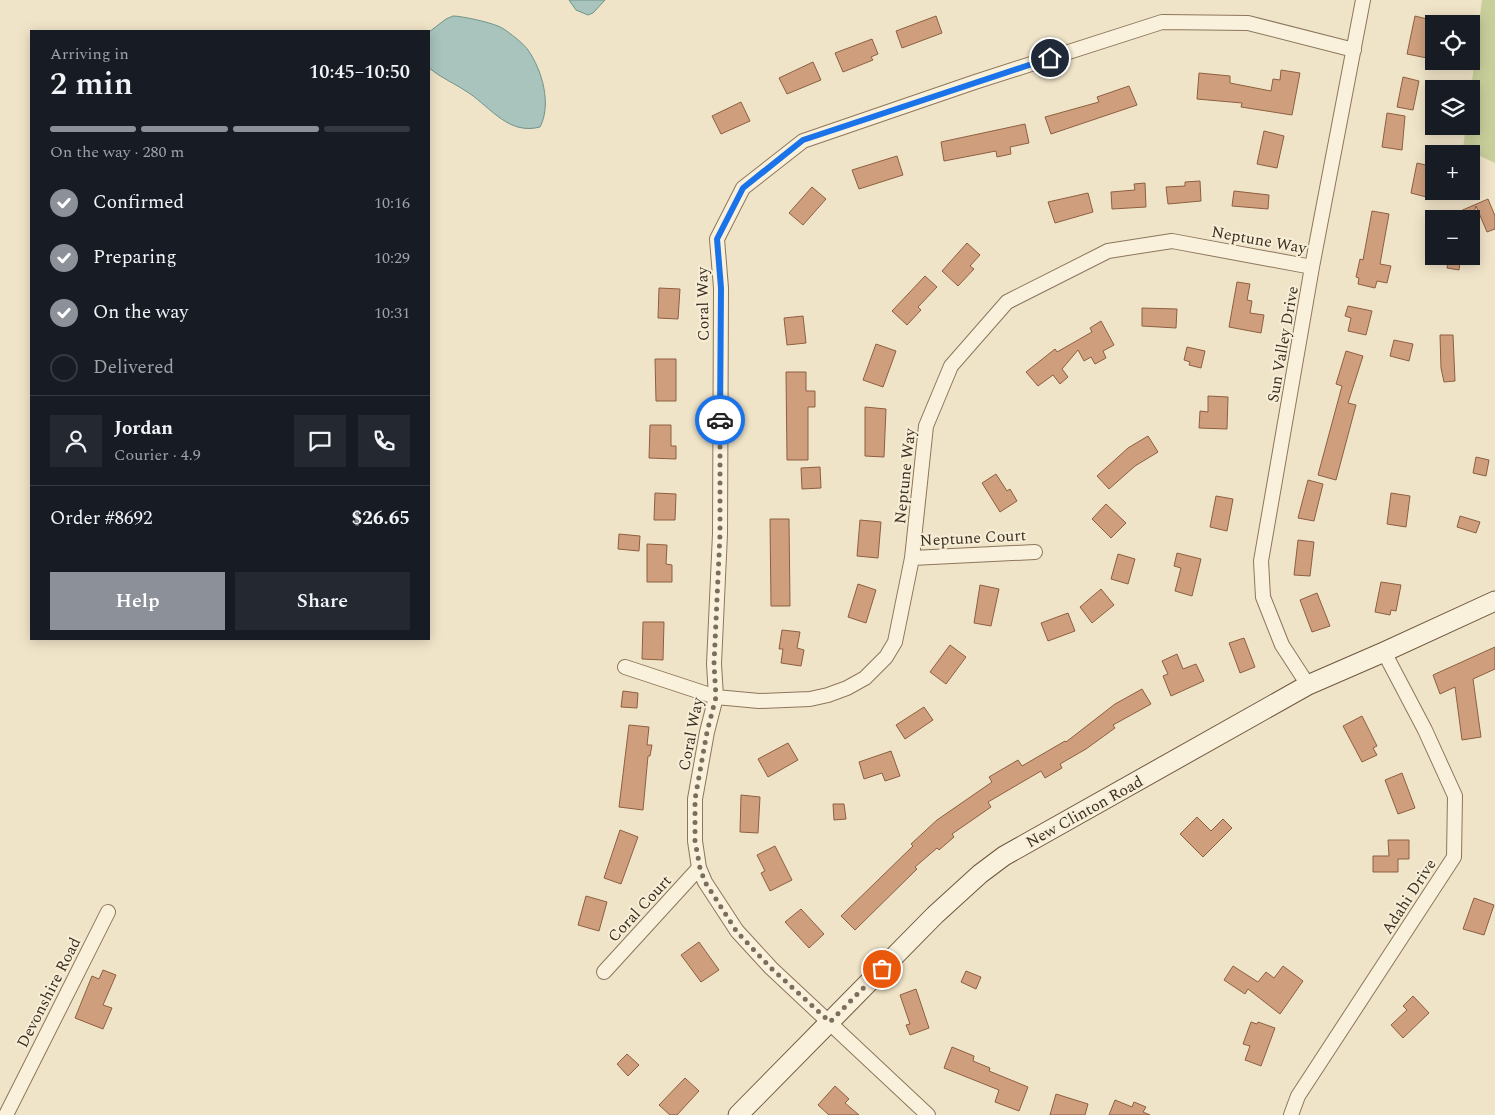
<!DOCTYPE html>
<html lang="en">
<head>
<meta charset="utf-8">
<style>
	body { margin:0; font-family:Spectral,serif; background:#242831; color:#f1f3f6; height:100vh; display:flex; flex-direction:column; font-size:19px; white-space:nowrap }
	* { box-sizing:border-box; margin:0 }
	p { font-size:16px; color:#9ea1a6 }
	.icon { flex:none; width:28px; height:28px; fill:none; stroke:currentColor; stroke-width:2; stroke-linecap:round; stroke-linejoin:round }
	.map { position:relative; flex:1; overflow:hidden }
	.drawer { position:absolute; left:30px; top:30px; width:400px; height:610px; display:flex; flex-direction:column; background:#171b24; border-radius:0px; box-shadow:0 2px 12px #0003 }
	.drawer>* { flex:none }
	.fabs { position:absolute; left:1425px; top:15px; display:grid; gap:10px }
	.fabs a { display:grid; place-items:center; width:55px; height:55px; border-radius:0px; background:#171b24; box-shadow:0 2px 12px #0003; font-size:25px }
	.pin { position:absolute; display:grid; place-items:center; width:42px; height:42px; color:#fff; margin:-21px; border:2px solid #fff; border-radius:50%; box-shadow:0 1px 5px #0007 }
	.courier { position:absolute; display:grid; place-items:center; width:50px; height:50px; margin:-25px; border:4px solid #1a73e8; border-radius:50%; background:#fff; color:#222; box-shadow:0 1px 6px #0007 }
	.head em { font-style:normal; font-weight:600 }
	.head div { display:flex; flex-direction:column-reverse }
	.head { display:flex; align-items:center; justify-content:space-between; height:85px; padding:0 20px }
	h1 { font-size:32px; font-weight:600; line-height:38px }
	.bar { display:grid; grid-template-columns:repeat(4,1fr); gap:8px 5px; align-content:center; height:60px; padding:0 20px }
	.bar i { height:6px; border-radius:4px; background:#363941 }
	.bar .selected { background:#8c9099 }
	.bar p { grid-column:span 4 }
	.line { display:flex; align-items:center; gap:12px; padding:0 20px; border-top:1px solid #363941 }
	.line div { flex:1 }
	.round { display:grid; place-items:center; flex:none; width:52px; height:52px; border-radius:0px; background:#242831 }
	ol { padding:0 20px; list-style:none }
	li { display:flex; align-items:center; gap:15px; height:55px }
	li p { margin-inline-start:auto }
	li .icon { padding:5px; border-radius:50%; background:#8c9099; color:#fff; stroke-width:4 }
	li:last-child { color:#9ea1a6 }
	li i { width:28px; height:28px; border:2px solid #363941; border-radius:50% }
	.primary-button { display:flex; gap:10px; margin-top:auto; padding:10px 20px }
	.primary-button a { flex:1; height:58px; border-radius:0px; background:#8c9099; color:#fff; font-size:20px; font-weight:600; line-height:58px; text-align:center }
	.primary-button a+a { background:#242831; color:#f1f3f6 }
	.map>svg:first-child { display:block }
	.green { fill:#c9cf9b }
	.water { fill:#a9c4bc; stroke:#6f938a }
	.building { fill:#cf9f7d; stroke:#8d5f41 }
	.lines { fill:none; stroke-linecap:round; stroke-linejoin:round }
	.street-casing { stroke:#8d765c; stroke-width:16 }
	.secondary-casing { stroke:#6f573f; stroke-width:21 }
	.street { stroke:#faf1dc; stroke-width:14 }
	.secondary { stroke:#faf1dc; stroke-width:19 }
	.done { stroke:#7c6e5b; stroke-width:5; stroke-dasharray:0 9 }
	.route { stroke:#1a73e8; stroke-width:6 }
	.labels { text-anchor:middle; stroke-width:4; stroke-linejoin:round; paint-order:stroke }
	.street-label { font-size:16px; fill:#3d2e20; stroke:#f7eed8 }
</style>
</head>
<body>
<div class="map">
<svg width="1495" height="1115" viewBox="0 0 1495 1115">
	<rect width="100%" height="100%" fill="#f0e4c8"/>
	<path class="green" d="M1482,0h13v163l-32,-15 3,-22h5v-37z"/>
	<path class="water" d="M569,0h36l-12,13 -5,2 -12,-5z
		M453,16c9,0 41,7 49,12 7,4 22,16 26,22 14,20 24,54 12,77 -31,8 -48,-18 -71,-34 -13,-9 -28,-15 -40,-25v-36l17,-13z"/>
	<path class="building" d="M936,16l6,17 -40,15 -6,-17z
		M1415,16l20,5 -8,37 -20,-4z
		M872,39l6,15 -7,3 2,3 -30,12 -8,-19z
		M813,62l8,18 -34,14 -8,-16z
		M1281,70l19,3 -8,42 -51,-8 1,-4 -45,-4 2,-26 31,3v7l41,8 2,-12 7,1z
		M1403,77l16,4 -6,29 -16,-3z
		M1129,86l8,19 -86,29 -6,-17 54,-15 -2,-5z
		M741,102l9,19 -29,13 -9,-18z
		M1387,113l18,3 -3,34 -20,-3z
		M1025,124l4,19 -19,4 1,7 -14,3 -1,-6 -52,10 -3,-19z
		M1264,131l20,5 -7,32 -20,-4z
		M897,156l6,19 -44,14 -7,-19z
		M1417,163l17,4v32l-23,-6z
		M1200,181l1,20 -33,3 -2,-17 19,-1v-4z
		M1145,183l1,24 -34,2 -1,-17 24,-2 -1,-6z
		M812,187l14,12 -23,26 -14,-12z
		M1234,191l35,4 -1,14 -36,-3z
		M1088,193l5,19 -38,11 -7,-21z
		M1488,199l7,17v13l-8,3 -11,-26 -4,13h-30z
		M1372,211l17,3 -9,50 11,2 -4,17 -10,-2 -2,7 -17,-4 1,-6 -3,-1 4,-18 3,1z
		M967,243l13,12 -10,11 4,3 -16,17 -16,-15z
		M1449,256h12l-2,14 -12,-2z
		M925,276l12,11 -19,20 3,3 -14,15 -15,-14z
		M1237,282l13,2 -3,16 5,1 -2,12 14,2 -3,18 -32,-6z
		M659,288l21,1 -2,30 -20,-1z
		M1348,306l24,5 -6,24 -18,-4 3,-13 -6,-2z
		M1142,308l35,1 -1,19 -34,-2z
		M803,316l3,27 -19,2 -3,-27z
		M1101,321l13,24 -11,6 3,7 -11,6 -4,-7 -7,4 -6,-11 -16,19 6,8 -8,7 -7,-9 -15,11 -12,-14 29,-23 2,3 35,-20 -2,-4z
		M1440,335h13l2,46 -11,1 -3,-14z
		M1394,340l19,4 -4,17 -19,-5z
		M876,344l20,7 -13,36 -20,-7z
		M1187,347l18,4 -4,17 -12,-3 1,-3 -6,-2z
		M1346,351l17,5 -15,47 8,2 -20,75 -18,-5 24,-89 -6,-2z
		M655,359h21v42h-20z
		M786,372h20v19h9v16h-7v53h-21z
		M1208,396l20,1 -1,32 -28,-1 1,-17 8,1z
		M865,407l21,2 -2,48 -19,-1z
		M650,425h21v21h5v13l-27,-1z
		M1148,436l10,16 -23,14 -26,23 -12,-13 31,-28z
		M1476,457l13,3 -3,16 -13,-3z
		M820,467l1,21 -19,1 -1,-21z
		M996,474l11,17 3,-2 7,12 -17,11 -18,-29z
		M1308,480l15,4 -9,37 -16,-3z
		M655,493l21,1 -1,26h-21z
		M1391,493l19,3 -4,31 -19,-3z
		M1216,496l17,3 -6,32 -17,-4z
		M1106,504l20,19 -15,15 -19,-19z
		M1460,516l20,6 -4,11 -19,-6z
		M770,519h19l1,87h-19z
		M860,520l21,2 -3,36 -21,-2z
		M619,534l21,2 -1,15 -21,-2z
		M1298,540l16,2 -4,34 -16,-1z
		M647,544l20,1 -1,19 6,1v17h-25z
		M1177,553l24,6 -9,37 -17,-5 6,-23 -7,-2z
		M1118,554l17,5 -7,25 -17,-5z
		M1381,582l20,3 -5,26 -5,-1 -1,5 -15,-3z
		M858,584l18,6 -10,33 -18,-6z
		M980,585l19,4 -8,37 -17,-3z
		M1101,589l13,16 -22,18 -12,-16z
		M1317,593l13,33 -18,6 -12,-32z
		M1068,613l7,18 -27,10 -7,-18z
		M643,622h21l-1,38 -21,-1z
		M782,630l18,2 -3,16 7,2 -3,16 -20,-3 2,-14h-4z
		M1244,638l11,29 -15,6 -11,-30z
		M950,645l16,12 -20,27 -16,-12z
		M1495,647v22l-22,10 8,58 -19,3 -7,-53 -15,7 -7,-19z
		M1177,654l6,15 13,-5 8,17 -33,15 -8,-20 5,-2 -6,-13z
		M1142,689l9,15 -38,21 2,3 -29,21 -26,15 2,4 -17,10 -4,-7 -53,31 3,5 -39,27 2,3 -15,13 -2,-2 -22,19 2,2 -62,61 -14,-14 72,-70 -2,-2 26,-24 55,-38 -3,-5 29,-17 4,6 43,-25 1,1 49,-38z
		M623,691l15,2 -1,15 -16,-1z
		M924,707l9,13 -28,19 -9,-14z
		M1362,716l15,30 -4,2 4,7 -15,7 -19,-36z
		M629,725l20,2 -2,18h5l-2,11h-2l-5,54 -24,-3z
		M788,743l10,17 -30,17 -10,-18z
		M891,751l9,25 -15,5 -3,-8 -18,6 -5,-17z
		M1402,773l13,35 -17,6 -13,-34z
		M741,795l19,2 -2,36 -18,-1z
		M833,804h11l2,15 -12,1z
		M1197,817l14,14 12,-12 9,9 -29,29 -23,-23z
		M620,830l18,7 -17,47 -17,-6z
		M1388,840h21v19h-11v13h-25v-16h16z
		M775,846l17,34 -22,11 -9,-18 4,-2 -8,-16z
		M586,896l21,6 -8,29 -21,-6z
		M1474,898l20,7 -10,30 -21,-6z
		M801,909l23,25 -15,14 -24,-26z
		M699,942l20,28 -18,12 -20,-27z
		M1233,966l25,16 8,-10 8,6 9,-12 20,15 -23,33 -32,-25 -3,5 -21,-14z
		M103,970l13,5 -13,30 9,3 -9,21 -28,-11 17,-42 7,3z
		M966,971l15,6 -5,12 -15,-7z
		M916,989l13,39 -19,7 -4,-10 4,-1 -10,-29z
		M1413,996l16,17 -26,25 -12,-13 16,-15 -4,-4z
		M1251,1022l6,2 1,-2 17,6 -14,38 -16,-6 5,-14 -7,-2z
		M952,1047l22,9 -1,5 17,7 -1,3 39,16 -9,24 -24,-9 4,-12 -55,-22z
		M627,1054l12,11 -11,11 -11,-12z
		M685,1078l14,13 -22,24h-7l-11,-10z
		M835,1086l14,13 -4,4 14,12h-30l-11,-10z
		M1056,1094l32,10 -3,11h-35z
		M1115,1100l17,7 2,-5 12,5 -3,5 7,3h-41z"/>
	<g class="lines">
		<defs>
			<path id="street" d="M912,558l123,-6
				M625,667l91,30 43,4 51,-2 18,-4 19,-7 18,-10 21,-21 9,-15 17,-84 14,-132 25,-60 56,-64 101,-51 64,-10 140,26
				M1308,685l-26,-40 -19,-48 -2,-36 51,-294 51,-267
				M604,972l95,-104
				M6,1115l102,-203
				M928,1115l-157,-147 -34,-37 -32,-49 -6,-14 -4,-27v-42l12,-67 9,-35 -2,-33 6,-130 1,-246 -4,-49 26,-51 60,-47 172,-59 187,-60 86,1 106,27
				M1291,1115l7,-19 156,-239 1,-61 -30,-66 -41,-78"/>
			<path id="secondary" d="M738,1115l197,-200 45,-41 24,-18 304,-171 76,-33 111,-51"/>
		</defs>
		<use href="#street" class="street-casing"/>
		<use href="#secondary" class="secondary-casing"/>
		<use href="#street" class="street"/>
		<use href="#secondary" class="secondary"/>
	</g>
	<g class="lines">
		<path class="done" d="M720,420v114l-6,130 2,33 -9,35 -12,67v42l5,27 5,14 32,50 34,36 59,54 52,-53"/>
		<path class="route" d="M720,420l1,-132 -4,-49 26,-51 60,-48 247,-82"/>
	</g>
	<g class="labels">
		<g class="street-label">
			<text transform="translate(1259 239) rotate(10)" y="6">Neptune Way</text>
			<text transform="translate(702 304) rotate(-91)" y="6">Coral Way</text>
			<text transform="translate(1282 344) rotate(-80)" y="6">Sun Valley Drive</text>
			<text transform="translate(904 476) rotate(-84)" y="6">Neptune Way</text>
			<text transform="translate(973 537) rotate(-3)" y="6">Neptune Court</text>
			<text transform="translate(690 734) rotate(-79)" y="6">Coral Way</text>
			<text transform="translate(1084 811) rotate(-29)" y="6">New Clinton Road</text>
			<text transform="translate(1408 896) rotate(-57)" y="6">Adahi Drive</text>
			<text transform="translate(639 908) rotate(-47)" y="6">Coral Court</text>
			<text transform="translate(48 992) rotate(-63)" y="6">Devonshire Road</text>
		</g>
	</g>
</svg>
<div class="fabs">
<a><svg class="icon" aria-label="locate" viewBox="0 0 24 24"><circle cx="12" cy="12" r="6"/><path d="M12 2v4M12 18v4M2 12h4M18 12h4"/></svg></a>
<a><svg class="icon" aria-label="layers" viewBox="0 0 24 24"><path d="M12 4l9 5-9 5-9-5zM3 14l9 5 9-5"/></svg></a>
<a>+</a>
<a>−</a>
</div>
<div class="pin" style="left:882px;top:969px;background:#ea580c"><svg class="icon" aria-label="bag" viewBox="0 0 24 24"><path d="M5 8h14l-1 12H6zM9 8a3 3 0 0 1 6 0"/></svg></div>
<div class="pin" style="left:1050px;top:58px;background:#1f2937"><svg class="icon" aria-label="home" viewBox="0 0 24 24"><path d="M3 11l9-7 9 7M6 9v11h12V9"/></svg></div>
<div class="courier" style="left:720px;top:420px"><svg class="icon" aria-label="car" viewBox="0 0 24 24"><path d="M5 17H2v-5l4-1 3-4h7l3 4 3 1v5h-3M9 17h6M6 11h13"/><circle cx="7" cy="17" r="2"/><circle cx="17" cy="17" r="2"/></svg></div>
<section class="drawer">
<div class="head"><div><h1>2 min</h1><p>Arriving in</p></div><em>10:45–10:50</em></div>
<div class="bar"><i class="selected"></i><i class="selected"></i><i class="selected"></i><i></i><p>On the way · 280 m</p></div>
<ol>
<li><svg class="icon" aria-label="check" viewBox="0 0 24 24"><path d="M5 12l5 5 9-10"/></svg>Confirmed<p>10:16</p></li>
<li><svg class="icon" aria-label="check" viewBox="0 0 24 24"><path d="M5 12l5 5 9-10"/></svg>Preparing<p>10:29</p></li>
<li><svg class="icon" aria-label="check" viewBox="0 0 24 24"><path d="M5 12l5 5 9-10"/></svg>On the way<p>10:31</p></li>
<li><i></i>Delivered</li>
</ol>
<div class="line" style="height:90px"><a class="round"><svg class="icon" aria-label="person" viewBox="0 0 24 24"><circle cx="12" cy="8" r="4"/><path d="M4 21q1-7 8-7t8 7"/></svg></a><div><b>Jordan</b><p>Courier · 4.9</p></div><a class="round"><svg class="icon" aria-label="chat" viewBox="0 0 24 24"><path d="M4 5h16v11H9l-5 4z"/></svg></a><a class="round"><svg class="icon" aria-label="phone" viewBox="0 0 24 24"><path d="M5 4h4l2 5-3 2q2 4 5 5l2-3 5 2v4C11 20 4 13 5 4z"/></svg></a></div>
<div class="line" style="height:65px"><div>Order #8692</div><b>$26.65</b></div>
<div class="primary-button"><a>Help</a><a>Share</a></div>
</section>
</div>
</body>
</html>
